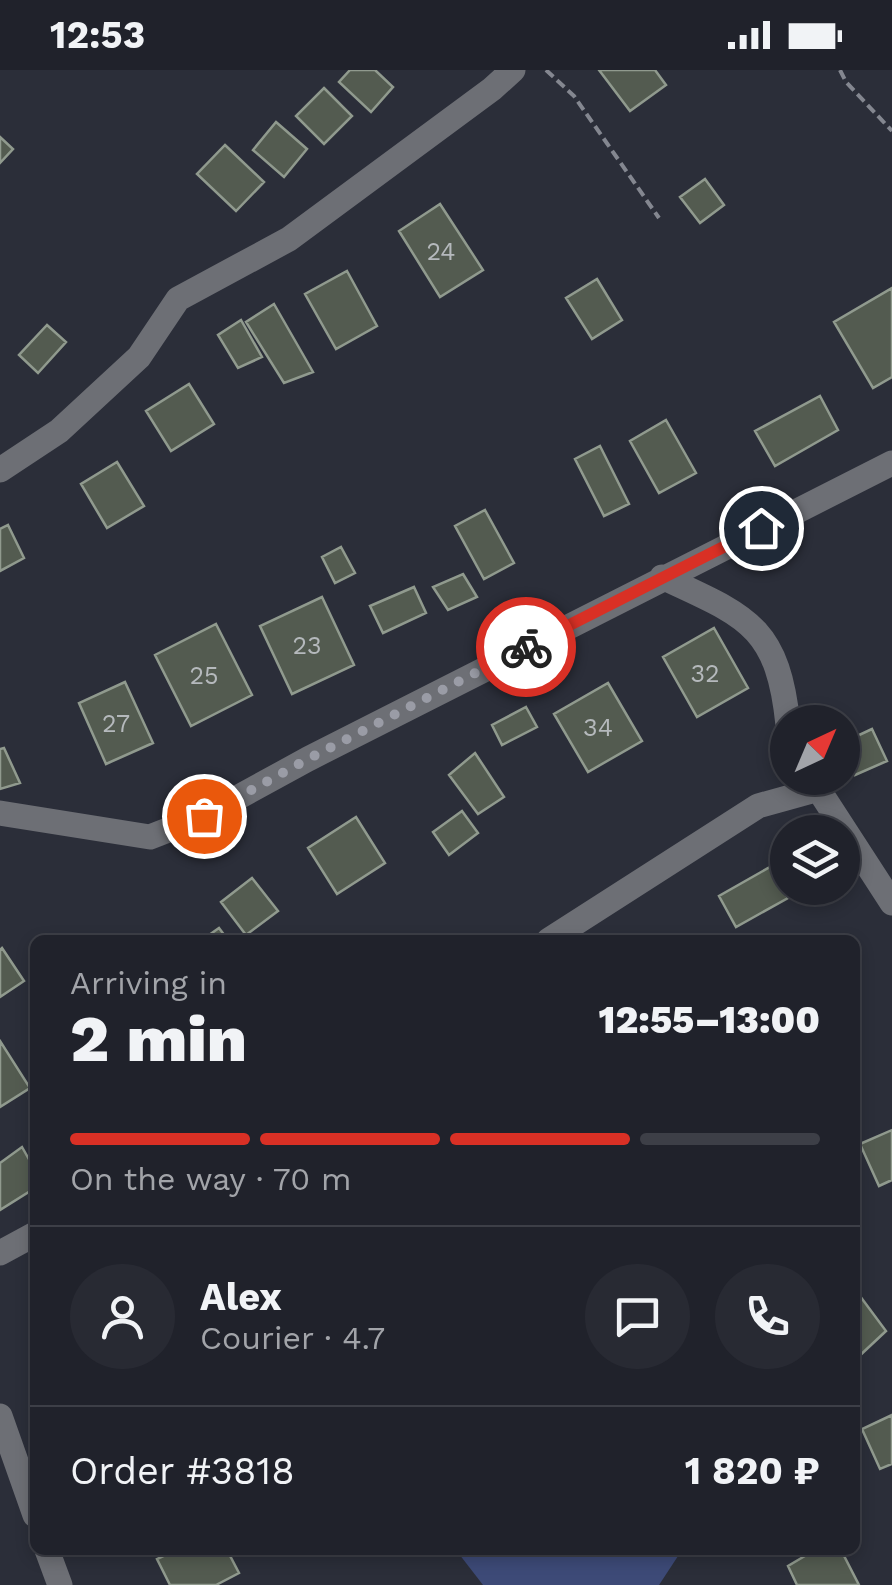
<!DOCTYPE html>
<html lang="en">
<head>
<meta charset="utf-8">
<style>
	body { margin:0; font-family:"Work Sans",sans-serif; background:#282a33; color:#f1f3f6; height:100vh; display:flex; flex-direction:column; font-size:38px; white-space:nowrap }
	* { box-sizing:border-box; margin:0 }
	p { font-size:32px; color:#a2a4a9 }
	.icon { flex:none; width:55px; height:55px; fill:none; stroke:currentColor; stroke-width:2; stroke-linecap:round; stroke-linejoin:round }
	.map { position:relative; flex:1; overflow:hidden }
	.drawer { position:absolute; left:30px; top:865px; width:830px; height:620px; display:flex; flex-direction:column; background:#20222b; border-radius:15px; box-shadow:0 5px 15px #0003,0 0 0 2px #3d3f47 }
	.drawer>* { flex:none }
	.needle { width:65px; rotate:44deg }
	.controls { position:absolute; left:770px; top:635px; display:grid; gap:20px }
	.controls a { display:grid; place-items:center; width:90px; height:90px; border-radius:50%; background:#20222b; box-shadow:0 5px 15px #0003,0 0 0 2px #3d3f47; font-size:50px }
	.pin { position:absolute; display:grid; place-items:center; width:85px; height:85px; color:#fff; margin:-42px; border:5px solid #fff; border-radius:50%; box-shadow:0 2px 10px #0007 }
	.courier { position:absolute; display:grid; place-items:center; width:100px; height:100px; margin:-50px; border:8px solid #d93025; border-radius:50%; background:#fff; color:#222; box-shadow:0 2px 12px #0007 }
	.summary em { font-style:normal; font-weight:800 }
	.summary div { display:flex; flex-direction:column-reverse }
	.summary { display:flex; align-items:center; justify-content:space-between; height:170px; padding:0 40px }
	h1 { font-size:65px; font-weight:800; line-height:75px }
	.bar { display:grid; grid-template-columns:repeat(4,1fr); gap:15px 10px; align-content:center; height:120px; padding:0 40px }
	.bar i { height:12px; border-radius:8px; background:#3d3f47 }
	.bar .selected { background:#d93025 }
	.bar p { grid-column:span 4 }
	.line { display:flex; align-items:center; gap:25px; padding:0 40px; border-top:2px solid #3d3f47 }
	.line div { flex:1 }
	.round { display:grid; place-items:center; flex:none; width:105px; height:105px; border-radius:52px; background:#282a33 }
	.status { display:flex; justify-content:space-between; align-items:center; height:70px; padding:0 50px; background:#20222b; direction:ltr }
	.status svg { height:28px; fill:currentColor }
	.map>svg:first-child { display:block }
	.green { fill:#3d4a77 }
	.building { fill:#535b50; stroke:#909a8e; stroke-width:2.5 }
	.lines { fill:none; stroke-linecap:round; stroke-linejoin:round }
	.path { stroke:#848790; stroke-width:4; stroke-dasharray:10 5; stroke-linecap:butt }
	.minor { stroke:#6d6f75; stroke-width:25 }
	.done { stroke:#9a9ca6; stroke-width:10; stroke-dasharray:0 18 }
	.route { stroke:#d93025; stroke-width:12 }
	.labels { text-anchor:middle; stroke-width:8; stroke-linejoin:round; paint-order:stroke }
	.number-label { font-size:25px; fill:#b5b9bc }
</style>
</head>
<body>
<div class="status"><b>12:53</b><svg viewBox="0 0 49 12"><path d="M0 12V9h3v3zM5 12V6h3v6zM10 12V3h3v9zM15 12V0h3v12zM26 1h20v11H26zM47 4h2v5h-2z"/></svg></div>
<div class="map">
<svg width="892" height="1515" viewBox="0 0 892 1515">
	<rect width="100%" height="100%" fill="#2b2e39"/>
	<path class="green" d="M456,1480h226l-23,35h-176z"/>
	<path class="building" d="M350,0h25l18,17 -22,25 -32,-30z
		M599,0h56l11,15 -36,26z
		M324,18l28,28 -28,28 -28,-28z
		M276,52l31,27 -23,28 -31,-27z
		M0,67l13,12 -13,14z
		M225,75l39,37 -28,29 -39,-37z
		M705,109l19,26 -24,18 -20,-26z
		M440,134l43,66 -43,27 -41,-66z
		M347,201l30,55 -41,23 -31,-55z
		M597,209l25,41 -30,19 -26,-41z
		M892,218v89l-19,11 -39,-66z
		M274,234l39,68 -29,11 -38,-61z
		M241,250l21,37 -24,11 -20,-33z
		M47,255l19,17 -28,31 -19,-18z
		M189,314l25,40 -43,27 -25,-40z
		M820,326l18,34 -63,36 -20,-35z
		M666,350l30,53 -37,20 -29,-52z
		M600,376l29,58 -25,12 -29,-57z
		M117,392l27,44 -37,22 -26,-44z
		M485,440l29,53 -30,16 -29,-53z
		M8,455l16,33 -24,13v-42z
		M341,477l14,26 -20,10 -13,-26z
		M463,504l14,23 -29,13 -15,-23z
		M414,517l12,26 -43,20 -13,-27z
		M322,527l32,68 -62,29 -32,-68z
		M216,554l36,71 -61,31 -36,-71z
		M714,558l34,60 -51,29 -34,-60z
		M125,612l28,61 -47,21 -27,-61z
		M608,613l34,58 -54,31 -34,-58z
		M526,637l11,20 -35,18 -10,-20z
		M872,659l15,32 -32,14 -13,-32z
		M4,678l16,35 -20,6v-40z
		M475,683l29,44 -26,17 -29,-39z
		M462,741l16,22 -29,22 -16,-23z
		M356,747l29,46 -48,31 -29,-46z
		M770,797l18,31 -52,29 -17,-31z
		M252,808l26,33 -32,24 -25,-33z
		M219,858l9,12h-26z
		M2,878l22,33 -24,16v-47z
		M0,971l30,47 -30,19z
		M892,1060v50l-13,6 -19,-42z
		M22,1077l13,23v18l-35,22v-47z
		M857,1222l29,39 -31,29v-66z
		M892,1345v49l-12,5 -18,-40z
		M176,1480h51l12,23 -23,12h-46l-13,-26z
		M815,1480h26l18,35h-62l-9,-19z"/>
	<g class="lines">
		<path class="path" d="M546,0l28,26 85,122
			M840,0l6,12 46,49"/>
		<path class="minor" d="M0,400l59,-39 80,-74 39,-58 111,-60 203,-150 21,-19
			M662,507c84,39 116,48 126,148
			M811,708l81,125
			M0,743l150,24 54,-21 104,-57 584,-296
			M549,870l209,-134 61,-17
			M0,1183l35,-19
			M0,1346l35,99
			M47,1480l13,35"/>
	</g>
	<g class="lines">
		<path class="done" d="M204,746l104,-57 218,-112"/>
		<path class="route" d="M526,577l235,-119"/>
	</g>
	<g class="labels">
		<g class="number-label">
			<text x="441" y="190">24</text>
			<text x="307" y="584">23</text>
			<text x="705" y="612">32</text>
			<text x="204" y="614">25</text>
			<text x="116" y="662">27</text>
			<text x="598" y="666">34</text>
		</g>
	</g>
</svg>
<div class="controls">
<a><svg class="needle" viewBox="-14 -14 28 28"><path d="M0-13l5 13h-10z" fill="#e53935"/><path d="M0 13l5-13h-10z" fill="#a2a4a9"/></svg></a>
<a><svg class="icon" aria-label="layers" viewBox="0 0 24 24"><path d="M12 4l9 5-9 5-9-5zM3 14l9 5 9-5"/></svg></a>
</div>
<div class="pin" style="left:204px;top:746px;background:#ea580c"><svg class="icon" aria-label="bag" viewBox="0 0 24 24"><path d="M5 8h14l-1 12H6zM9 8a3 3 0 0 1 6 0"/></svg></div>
<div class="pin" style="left:761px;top:458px;background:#1f2937"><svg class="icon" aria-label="home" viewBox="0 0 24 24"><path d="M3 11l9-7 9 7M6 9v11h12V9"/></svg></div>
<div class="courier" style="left:526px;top:577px"><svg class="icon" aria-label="bike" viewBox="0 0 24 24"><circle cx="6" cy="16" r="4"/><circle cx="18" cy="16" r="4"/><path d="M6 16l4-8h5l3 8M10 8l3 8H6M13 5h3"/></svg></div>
<section class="drawer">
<div class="summary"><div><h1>2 min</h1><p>Arriving in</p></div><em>12:55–13:00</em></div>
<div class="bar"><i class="selected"></i><i class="selected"></i><i class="selected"></i><i></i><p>On the way · 70 m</p></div>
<div class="line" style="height:180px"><a class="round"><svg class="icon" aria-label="person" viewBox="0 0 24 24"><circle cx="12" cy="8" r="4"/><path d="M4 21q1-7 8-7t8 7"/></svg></a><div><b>Alex</b><p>Courier · 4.7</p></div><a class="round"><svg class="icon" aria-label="chat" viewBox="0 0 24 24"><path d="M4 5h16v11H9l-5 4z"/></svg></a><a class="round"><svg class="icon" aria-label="phone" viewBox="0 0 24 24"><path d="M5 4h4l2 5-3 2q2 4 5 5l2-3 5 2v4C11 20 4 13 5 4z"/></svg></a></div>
<div class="line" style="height:130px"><div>Order #3818</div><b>1 820 ₽</b></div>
</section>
</div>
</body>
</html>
